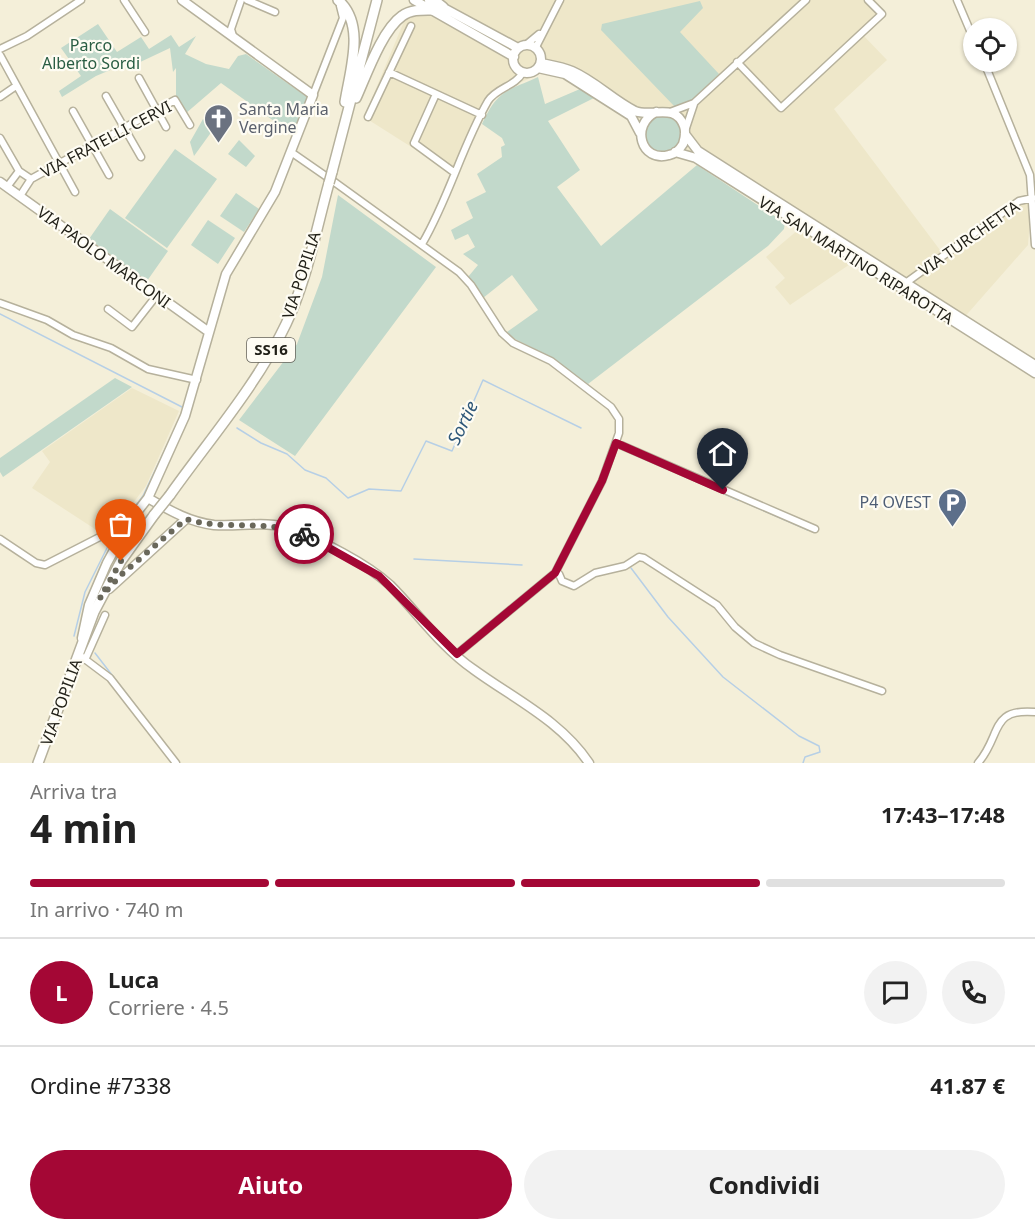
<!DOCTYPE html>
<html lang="it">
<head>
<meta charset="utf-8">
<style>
	body { margin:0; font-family:"Noto Sans",sans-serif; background:#f2f2f2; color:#222; height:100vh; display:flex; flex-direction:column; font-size:22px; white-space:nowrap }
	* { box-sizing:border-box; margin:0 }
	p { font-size:20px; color:#767676 }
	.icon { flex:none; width:33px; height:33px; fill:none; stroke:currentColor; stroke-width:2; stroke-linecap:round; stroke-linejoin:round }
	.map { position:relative; height:763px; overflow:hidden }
	.drawer { display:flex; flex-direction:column; background:#fff; flex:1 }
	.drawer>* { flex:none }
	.fabs { position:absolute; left:963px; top:18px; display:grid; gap:12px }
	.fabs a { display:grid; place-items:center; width:54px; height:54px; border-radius:50%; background:#fff; box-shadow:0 2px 4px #0004; font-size:30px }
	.pin { position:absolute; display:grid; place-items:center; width:51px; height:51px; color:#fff; margin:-62px -26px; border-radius:50% 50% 50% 0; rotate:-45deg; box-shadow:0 0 6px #0007 }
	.pin .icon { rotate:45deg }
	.courier { position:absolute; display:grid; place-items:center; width:60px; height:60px; margin:-30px; border:4px solid #a40735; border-radius:50%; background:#fff; color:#222; box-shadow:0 2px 8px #0007 }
	.overview em { font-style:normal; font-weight:700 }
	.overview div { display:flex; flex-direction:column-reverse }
	.overview { display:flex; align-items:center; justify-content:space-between; height:102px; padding:0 30px }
	h1 { font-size:39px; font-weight:700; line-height:45px }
	.bar { display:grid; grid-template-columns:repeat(4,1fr); gap:9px 6px; align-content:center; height:72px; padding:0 30px }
	.bar i { height:8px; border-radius:4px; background:#e0e0e0 }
	.bar .selected { background:#a40735 }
	.bar p { grid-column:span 4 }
	.line { display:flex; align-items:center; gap:15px; padding:0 30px; border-top:2px solid #e0e0e0 }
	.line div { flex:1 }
	.round { display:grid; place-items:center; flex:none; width:63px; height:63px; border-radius:32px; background:#f2f2f2 }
	.action { display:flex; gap:12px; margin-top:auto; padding:12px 30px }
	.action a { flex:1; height:69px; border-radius:36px; background:#a40735; color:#fff; font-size:24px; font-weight:700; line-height:69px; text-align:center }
	.action a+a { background:#f2f2f2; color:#222 }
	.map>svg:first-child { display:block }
	.built { fill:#eee7c9 }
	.green { fill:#c2d9cb }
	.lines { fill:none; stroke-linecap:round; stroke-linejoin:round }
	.stream { stroke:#b6cfe6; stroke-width:1.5 }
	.street-casing { stroke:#b6b19c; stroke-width:9 }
	.secondary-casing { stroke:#b6b19c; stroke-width:11 }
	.primary-casing { stroke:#b6b19c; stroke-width:12 }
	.street { stroke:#fff; stroke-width:6 }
	.secondary { stroke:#fff; stroke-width:8 }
	.primary { stroke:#fff; stroke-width:9 }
	.primary-bridge-casing { stroke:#b6b19c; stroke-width:12; stroke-linecap:butt }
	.primary-bridge { stroke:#fff; stroke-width:9 }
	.done { stroke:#6a685b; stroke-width:6; stroke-dasharray:0 10.8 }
	.route { stroke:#a40735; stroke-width:8 }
	.labels { text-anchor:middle; stroke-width:4.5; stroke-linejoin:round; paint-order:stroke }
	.shield { fill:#fefcf3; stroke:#636159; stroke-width:1.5 }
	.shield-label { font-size:15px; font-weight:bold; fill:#201f17 }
	.park-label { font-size:16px; fill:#295d43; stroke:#fefcf3 }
	.worship-label { font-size:16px; fill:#5b616d; stroke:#fefcf3; text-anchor:start }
	.street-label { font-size:16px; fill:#201f17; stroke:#fefcf3 }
	.service-label { font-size:16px; fill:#4e5e75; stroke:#fefcf3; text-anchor:end }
	.water-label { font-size:18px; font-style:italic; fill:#2f5879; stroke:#fefcf3 }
</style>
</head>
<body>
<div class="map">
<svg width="1035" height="763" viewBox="0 0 1035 763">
	<rect width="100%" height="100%" fill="#f4efd9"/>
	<path class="built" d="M413,0h462l10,12 -24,21 26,27 -53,49 109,145 89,-62 -4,53 -66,75 -103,-62 -69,47 -15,-18 10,-9 -19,-21 39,-33 -250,-157 -65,29 -36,78 -90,-57z
		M132,388l47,23 -33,75 -23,30 -25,15 -66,-43 18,-26 -8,-11z"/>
	<path class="green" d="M700,1l3,7 -23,24 39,42 -30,29 -14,4 -74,-77 1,-6z
		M98,24l19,28 24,-15 8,12 22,-14 8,12 17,-11 -11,18 21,10 23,5 9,-13 8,-2 61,43 -9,30 -5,4h-5l-67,-48 -36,31 -9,-18v-28l-3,4 -3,-24 -34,16 -2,-4 -38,16 -34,21 -3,-6 22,-15 -20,-28z
		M538,77l7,27 35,-15 14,9 -46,23 32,49 -23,17 44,59 96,-81 88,58 -1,6 -16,17 -180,138 -39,-28 -34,-17 -8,-7 31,-22 -26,-35 -29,23 -15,-21 10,-12 -15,-11 12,-7 -7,-13 -13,6 -4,-10 22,-12 -7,-16 20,-10 -9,-18 25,-17 -1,-10 4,-2 -3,-7 -20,-14c16,-34 23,-32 56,-47z
		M645 134a18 18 0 1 1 36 0a18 18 0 1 1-36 0Z
		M203,119l12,8 -21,29 -4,-14z
		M239,140l16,16 -9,11 -18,-13z
		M175,149l42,30 -50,69 -42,-30z
		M236,193l23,16 -15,23 -24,-16z
		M338,195l98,72 -141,189 -56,-36 58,-76 25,-67z
		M110,209l58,42 -21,30 -58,-42z
		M208,220l27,18 -17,26 -27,-19z
		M115,378l17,9 -129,90 -3,-5v-14z"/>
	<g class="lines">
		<path class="stream" d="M0,314l182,93
			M237,428l24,15 26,11 18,16 21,8 22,20 21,-9 32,2 25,-50 26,10 31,-71 98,48
			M698,482l40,18
			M744,502l64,28
			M130,513l13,-17 28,-59
			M414,559l108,6
			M631,568l37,49 55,60 76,59 20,10 1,6 -15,5 -2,6
			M74,636l11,-44 26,-52
			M95,653l61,79"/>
		<defs>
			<path id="street" d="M124,0l21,32
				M247,0l28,12
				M957,0l17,40
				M233,36l-2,-7 10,-29
				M527,44l12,-10
				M536,47l24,-47
				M0,49l27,-13 54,-36
				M0,55l75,137
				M737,62l44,46 101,-94 -14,-14
				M984,62l46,113 5,70
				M389,72l93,43
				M139,78l27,49
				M436,94l-22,49 41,30
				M313,95l30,-77 -3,-12
				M106,96l35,61
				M0,97l16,-11
				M73,111l36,64
				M670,112l24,-9 112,-103
				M368,117l43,-91
				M686,128l8,-24
				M0,138l19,33 12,8
				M291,152l36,25
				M333,181l126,91 12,13 31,48 11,10 38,18 60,46 8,12v14l-17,48 -47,92 -98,81
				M7,187l12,-16
				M20,196l11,-17 144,-79 15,25
				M422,244c27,-46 40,-98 66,-143 9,-14 27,-14 35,-29
				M907,282l112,-81 14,-3
				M0,303l47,17 26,15 38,13 37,21 49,11
				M108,309l24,18 25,-32
				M616,443l199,86
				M0,539l36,24 9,2 82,-42
				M555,573l4,1 3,7 12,5 21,-13 30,-7 14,-9 5,1 73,47 18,22 19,16 26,12 102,36
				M78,654l32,24 66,85
				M85,660l20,-45
				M978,763c24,-27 11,-55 57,-51"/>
			<path id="secondary" d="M414,0l100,57
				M429,0l89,48
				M513 59a14 14 0 1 1 28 0a14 14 0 1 1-28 0Z
				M541,63c10,2 22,4 31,8 23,10 41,29 63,40 17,7 40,-9 49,15 2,6 1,12 -1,18 -3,5 -8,10 -14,11 -28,8 -39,-30 -13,-43
				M538,68l27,6 66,42 9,17
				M685,134l13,17 337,214
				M675,152l21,6 339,215
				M0,182l209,150
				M148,498c21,12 41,24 66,27 26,2 53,-5 77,4 31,12 75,34 99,56 27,27 51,62 83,84 41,30 87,51 116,94
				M109,589l77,-70
				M82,638l7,-33 18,-42 23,-42 18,-23 37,-82 41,-142 49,-82 38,-97 -131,-95"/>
			<path id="primary" d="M338,0c28,24 12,70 7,102
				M434,0l9,7
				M356,98c10,-22 26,-68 46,-82 9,-7 21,-6 32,-6
				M332,172l45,-172
				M170,495c39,-55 87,-110 116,-171 21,-44 30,-94 43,-141
				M38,763l56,-151 27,-51 33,-46"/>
		</defs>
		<use href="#street" class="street-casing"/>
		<use href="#secondary" class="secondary-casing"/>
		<use href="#primary" class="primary-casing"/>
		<use href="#street" class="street"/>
		<use href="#secondary" class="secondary"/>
		<use href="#primary" class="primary"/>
		<defs>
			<path id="primary-bridge" d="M329,183l3,-11
				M154,515l16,-20"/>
		</defs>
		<use href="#primary-bridge" class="primary-bridge-casing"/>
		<use href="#primary-bridge" class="primary-bridge"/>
	</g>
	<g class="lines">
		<path class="done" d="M121,561l-21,37 21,-23 65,-56c39,12 79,0 118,15"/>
		<path class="route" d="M304,534l75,42 78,78 98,-81 47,-92 14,-38 107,47"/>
	</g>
	<defs>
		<symbol id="church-pin" viewBox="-11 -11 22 30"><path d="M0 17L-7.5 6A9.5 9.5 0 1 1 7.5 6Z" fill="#6b7280" stroke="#fefcf3"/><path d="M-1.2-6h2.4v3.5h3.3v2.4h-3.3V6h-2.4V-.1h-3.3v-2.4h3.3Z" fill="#fff"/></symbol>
		<symbol id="parking-pin" viewBox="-11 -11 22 30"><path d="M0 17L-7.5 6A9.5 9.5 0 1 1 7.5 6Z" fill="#5c6f8a" stroke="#fefcf3"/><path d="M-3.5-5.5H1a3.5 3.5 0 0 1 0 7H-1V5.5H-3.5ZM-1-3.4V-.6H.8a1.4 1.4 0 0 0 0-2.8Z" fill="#fff"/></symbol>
	</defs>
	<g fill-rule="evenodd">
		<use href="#church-pin" x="202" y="102" width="33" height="45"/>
		<use href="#parking-pin" x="936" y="486" width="33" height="45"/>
	</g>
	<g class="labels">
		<rect class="shield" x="247" y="338" width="48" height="24" rx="4.5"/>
		<g class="shield-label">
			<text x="271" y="355">SS16</text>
		</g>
		<g class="park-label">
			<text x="91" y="51">Parco<tspan x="91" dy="18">Alberto Sordi</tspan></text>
		</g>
		<g class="worship-label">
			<text x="239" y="115">Santa Maria<tspan x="239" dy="18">Vergine</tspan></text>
		</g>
		<g class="street-label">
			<text transform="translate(106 139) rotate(-28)" y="6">VIA FRATELLI CERVI</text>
			<text transform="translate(969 238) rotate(-35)" y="6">VIA TURCHETTA</text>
			<text transform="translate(104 257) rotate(36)" y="6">VIA PAOLO MARCONI</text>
			<text transform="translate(856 260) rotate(32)" y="6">VIA SAN MARTINO RIPAROTTA</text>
			<text transform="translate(301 275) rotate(-72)" y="6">VIA POPILIA</text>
			<text transform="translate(61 702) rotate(-70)" y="6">VIA POPILIA</text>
		</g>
		<g class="service-label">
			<text x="931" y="508">P4 OVEST</text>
		</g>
		<g class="water-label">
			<text transform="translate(463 423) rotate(-64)" y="6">Sortie</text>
		</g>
	</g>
</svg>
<div class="fabs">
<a><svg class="icon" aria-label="locate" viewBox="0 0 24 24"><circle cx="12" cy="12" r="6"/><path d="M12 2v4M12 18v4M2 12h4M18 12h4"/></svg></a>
</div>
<div class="pin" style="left:121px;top:561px;background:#ea580c"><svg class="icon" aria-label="bag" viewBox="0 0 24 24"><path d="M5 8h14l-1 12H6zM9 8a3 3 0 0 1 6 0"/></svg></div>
<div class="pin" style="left:723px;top:490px;background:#1f2937"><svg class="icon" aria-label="home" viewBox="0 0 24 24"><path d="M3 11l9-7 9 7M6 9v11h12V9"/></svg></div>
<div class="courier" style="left:304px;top:534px"><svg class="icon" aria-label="bike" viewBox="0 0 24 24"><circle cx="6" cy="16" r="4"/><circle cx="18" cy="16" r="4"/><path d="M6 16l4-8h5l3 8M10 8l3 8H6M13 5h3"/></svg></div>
</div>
<section class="drawer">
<div class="overview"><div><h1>4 min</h1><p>Arriva tra</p></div><em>17:43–17:48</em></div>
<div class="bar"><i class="selected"></i><i class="selected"></i><i class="selected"></i><i></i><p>In arrivo · 740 m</p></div>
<div class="line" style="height:108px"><b class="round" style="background:#a40735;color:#fff">L</b><div><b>Luca</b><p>Corriere · 4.5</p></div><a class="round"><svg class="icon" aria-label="chat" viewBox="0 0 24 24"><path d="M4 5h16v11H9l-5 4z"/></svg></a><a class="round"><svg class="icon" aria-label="phone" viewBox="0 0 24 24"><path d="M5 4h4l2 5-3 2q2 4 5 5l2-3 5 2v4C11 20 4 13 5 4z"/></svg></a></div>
<div class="line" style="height:78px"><div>Ordine #7338</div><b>41.87 €</b></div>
<div class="action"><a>Aiuto</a><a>Condividi</a></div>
</section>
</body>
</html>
